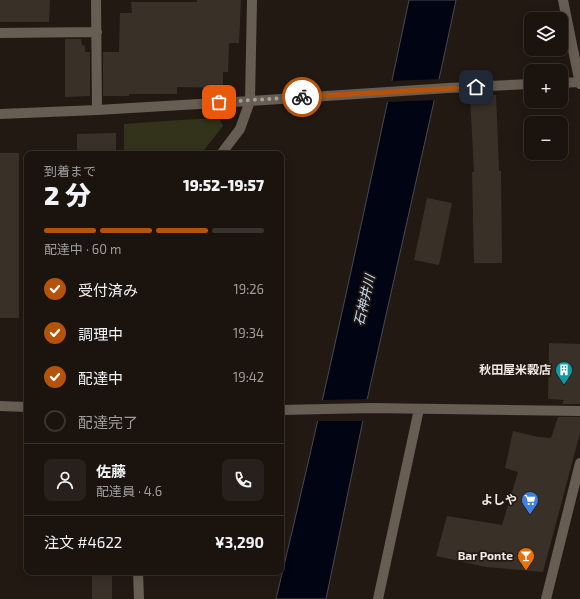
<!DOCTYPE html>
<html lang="ja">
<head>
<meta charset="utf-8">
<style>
	body { margin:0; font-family:"Exo 2","Noto Sans JP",sans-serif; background:#27201c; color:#f1f3f6; height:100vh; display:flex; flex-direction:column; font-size:15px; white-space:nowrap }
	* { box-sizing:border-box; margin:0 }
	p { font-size:13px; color:#9f9e9e }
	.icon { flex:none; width:22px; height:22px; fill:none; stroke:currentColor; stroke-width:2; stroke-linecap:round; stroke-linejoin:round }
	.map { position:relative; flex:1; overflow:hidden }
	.panel { position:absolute; left:24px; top:151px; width:260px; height:424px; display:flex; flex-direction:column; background:#1a130e; border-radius:8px; box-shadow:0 2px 10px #0003,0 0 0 1px #38322e }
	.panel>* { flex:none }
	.buttons { position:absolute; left:524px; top:12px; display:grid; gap:8px }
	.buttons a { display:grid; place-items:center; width:44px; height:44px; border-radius:8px; background:#1a130e; box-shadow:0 2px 10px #0003,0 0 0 1px #38322e; font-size:20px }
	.pin { position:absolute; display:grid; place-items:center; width:34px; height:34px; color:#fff; margin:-17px; border-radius:8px; box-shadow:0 2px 6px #0006 }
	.courier { position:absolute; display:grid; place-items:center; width:40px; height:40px; margin:-20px; border:3px solid #b45309; border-radius:50%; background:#fff; color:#222; box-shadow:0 1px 5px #0007 }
	.overview em { font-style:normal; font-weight:800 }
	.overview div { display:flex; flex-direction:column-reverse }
	.overview { display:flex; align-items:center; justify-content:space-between; height:68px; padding:0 20px }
	h1 { font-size:26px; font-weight:800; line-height:30px }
	.bar { display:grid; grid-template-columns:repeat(4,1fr); gap:6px 4px; align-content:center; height:48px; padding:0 20px }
	.bar i { height:5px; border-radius:3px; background:#38322e }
	.bar .selected { background:#b45309 }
	.bar p { grid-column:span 4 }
	.line { display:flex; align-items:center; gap:10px; padding:0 20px; border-top:1px solid #38322e }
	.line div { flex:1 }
	.round { display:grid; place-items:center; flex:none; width:42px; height:42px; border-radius:8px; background:#27201c }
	ol { padding:0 20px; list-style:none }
	li { display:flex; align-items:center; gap:12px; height:44px }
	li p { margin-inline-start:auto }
	li .icon { padding:4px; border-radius:50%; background:#b45309; color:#fff; stroke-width:4 }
	li:last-child { color:#9f9e9e }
	li i { width:22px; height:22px; border:2px solid #38322e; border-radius:50% }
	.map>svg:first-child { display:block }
	.green { fill:#32331a }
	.water { fill:#000413; stroke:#484952 }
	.pier { fill:#231913 }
	.building { fill:#393128 }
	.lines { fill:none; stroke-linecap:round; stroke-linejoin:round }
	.minor { stroke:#675d53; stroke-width:10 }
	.done { stroke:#a8a09b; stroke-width:4; stroke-dasharray:0 7.2 }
	.route { stroke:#b45309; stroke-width:5 }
	.labels { text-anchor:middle; stroke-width:3.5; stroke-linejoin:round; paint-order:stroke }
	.poi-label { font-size:12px; font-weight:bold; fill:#f0e9e4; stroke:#231913; text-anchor:end }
	.water-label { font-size:13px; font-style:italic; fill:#c5dff9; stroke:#231913 }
</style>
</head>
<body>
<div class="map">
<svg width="580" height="599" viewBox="0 0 580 599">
	<rect width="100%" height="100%" fill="#231913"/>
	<path class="green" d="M219,118l4,8 -22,28h-77v-30l56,-4z"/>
	<path class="water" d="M409,0h47l-13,61 -74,330 -43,208h-50c48,-199 91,-399 133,-599z"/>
	<path class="pier" d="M441,79l-4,21 -51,2 4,-21z
		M370,399l-5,22h-49l4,-21z"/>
	<path class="building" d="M0,0h50l-1,22h-49z
		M197,0h44l-2,43h-10l-1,29h-5v16l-46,-1v7h-48v2h-26v-44h16l1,-39h12l-1,-11h66z
		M65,39h16l1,6 3,1v6h5v44l-25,1z
		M496,95l3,76h2l1,92h-28l-2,-91h2l-4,-76z
		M116,133v21h-39v-20z
		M0,153h19v165h-19z
		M427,198l25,5 -13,62 -25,-5z
		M549,343l31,1v60h-18l2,-4 -16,-1z
		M558,417h22v16l-37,139 -57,-5 -50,-11 11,-40 55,9 16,-53 -13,-4 8,-37 25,6 13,1z
		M92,572h20v27h-20z"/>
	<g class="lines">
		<path class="minor" d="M96,0l1,110
			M563,0l17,84
			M0,33l97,-1
			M561,83l19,-1
			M0,114l97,-4 153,-9 2,-101
			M221,154l19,-25 10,-28 198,-13 83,-4
			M0,406l27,1
			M281,410l91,-2 208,3
			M138,572l1,27
			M378,599l41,-190
			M546,599l34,-136"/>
	</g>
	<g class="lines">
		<path class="done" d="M219,102l83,-5"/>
		<path class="route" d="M302,97l174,-10"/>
	</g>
	<defs>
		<symbol id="building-pin" viewBox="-11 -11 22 30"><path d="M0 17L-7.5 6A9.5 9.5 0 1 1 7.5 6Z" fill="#0f9aa8" stroke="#231913"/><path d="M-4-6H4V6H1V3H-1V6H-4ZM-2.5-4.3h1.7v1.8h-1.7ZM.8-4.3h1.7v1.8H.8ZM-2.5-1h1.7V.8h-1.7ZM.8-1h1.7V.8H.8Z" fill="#fff"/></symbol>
		<symbol id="supermarket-pin" viewBox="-11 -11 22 30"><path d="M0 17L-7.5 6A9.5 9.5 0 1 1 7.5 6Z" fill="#3f7fe0" stroke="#231913"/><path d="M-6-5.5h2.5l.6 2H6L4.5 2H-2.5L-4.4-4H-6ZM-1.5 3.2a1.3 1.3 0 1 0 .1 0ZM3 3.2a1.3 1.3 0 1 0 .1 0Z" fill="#fff"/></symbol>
		<symbol id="bar-pin" viewBox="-11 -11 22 30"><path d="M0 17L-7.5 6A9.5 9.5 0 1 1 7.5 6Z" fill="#e8710a" stroke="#231913"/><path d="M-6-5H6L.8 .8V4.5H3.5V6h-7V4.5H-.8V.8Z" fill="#fff"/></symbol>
	</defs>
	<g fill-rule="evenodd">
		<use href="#building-pin" x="554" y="360" width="20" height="27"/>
		<use href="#supermarket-pin" x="520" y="490" width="20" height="27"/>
		<use href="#bar-pin" x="516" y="546" width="20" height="27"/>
	</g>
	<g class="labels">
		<g class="poi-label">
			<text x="551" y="374">秋田屋米穀店</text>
			<text x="517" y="504">よしや</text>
			<text x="513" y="560">Bar Ponte</text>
		</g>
		<g class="water-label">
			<text transform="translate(364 300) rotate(-77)" y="5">石神井川</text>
		</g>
	</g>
</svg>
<div class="buttons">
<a><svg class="icon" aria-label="layers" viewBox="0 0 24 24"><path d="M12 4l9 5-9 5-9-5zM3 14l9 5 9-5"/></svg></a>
<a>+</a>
<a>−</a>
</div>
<div class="pin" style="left:219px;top:102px;background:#ea580c"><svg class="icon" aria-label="bag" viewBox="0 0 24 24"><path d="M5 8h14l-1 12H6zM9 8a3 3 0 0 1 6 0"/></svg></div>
<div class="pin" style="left:476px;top:87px;background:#1f2937"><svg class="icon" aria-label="home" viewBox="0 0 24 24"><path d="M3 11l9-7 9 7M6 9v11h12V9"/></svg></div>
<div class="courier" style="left:302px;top:97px"><svg class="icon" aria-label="bike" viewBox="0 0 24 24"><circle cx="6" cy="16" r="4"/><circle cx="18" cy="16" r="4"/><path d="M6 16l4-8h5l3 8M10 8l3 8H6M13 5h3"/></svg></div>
<section class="panel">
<div class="overview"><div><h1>2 分</h1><p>到着まで</p></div><em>19:52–19:57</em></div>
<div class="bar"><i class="selected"></i><i class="selected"></i><i class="selected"></i><i></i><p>配達中 · 60 m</p></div>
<ol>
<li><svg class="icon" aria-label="check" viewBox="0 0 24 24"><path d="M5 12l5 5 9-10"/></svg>受付済み<p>19:26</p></li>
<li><svg class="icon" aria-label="check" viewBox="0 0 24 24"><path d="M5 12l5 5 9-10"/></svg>調理中<p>19:34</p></li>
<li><svg class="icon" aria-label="check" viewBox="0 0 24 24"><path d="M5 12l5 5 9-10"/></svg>配達中<p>19:42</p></li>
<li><i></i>配達完了</li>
</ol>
<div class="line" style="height:72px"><a class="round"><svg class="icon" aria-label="person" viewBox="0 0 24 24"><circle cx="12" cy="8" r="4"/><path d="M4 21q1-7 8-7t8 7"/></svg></a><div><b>佐藤</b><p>配達員 · 4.6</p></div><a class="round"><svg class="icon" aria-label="phone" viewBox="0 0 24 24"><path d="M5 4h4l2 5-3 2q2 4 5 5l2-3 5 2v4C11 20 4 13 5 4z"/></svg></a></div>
<div class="line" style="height:52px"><div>注文 #4622</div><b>¥3,290</b></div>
</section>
</div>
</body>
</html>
